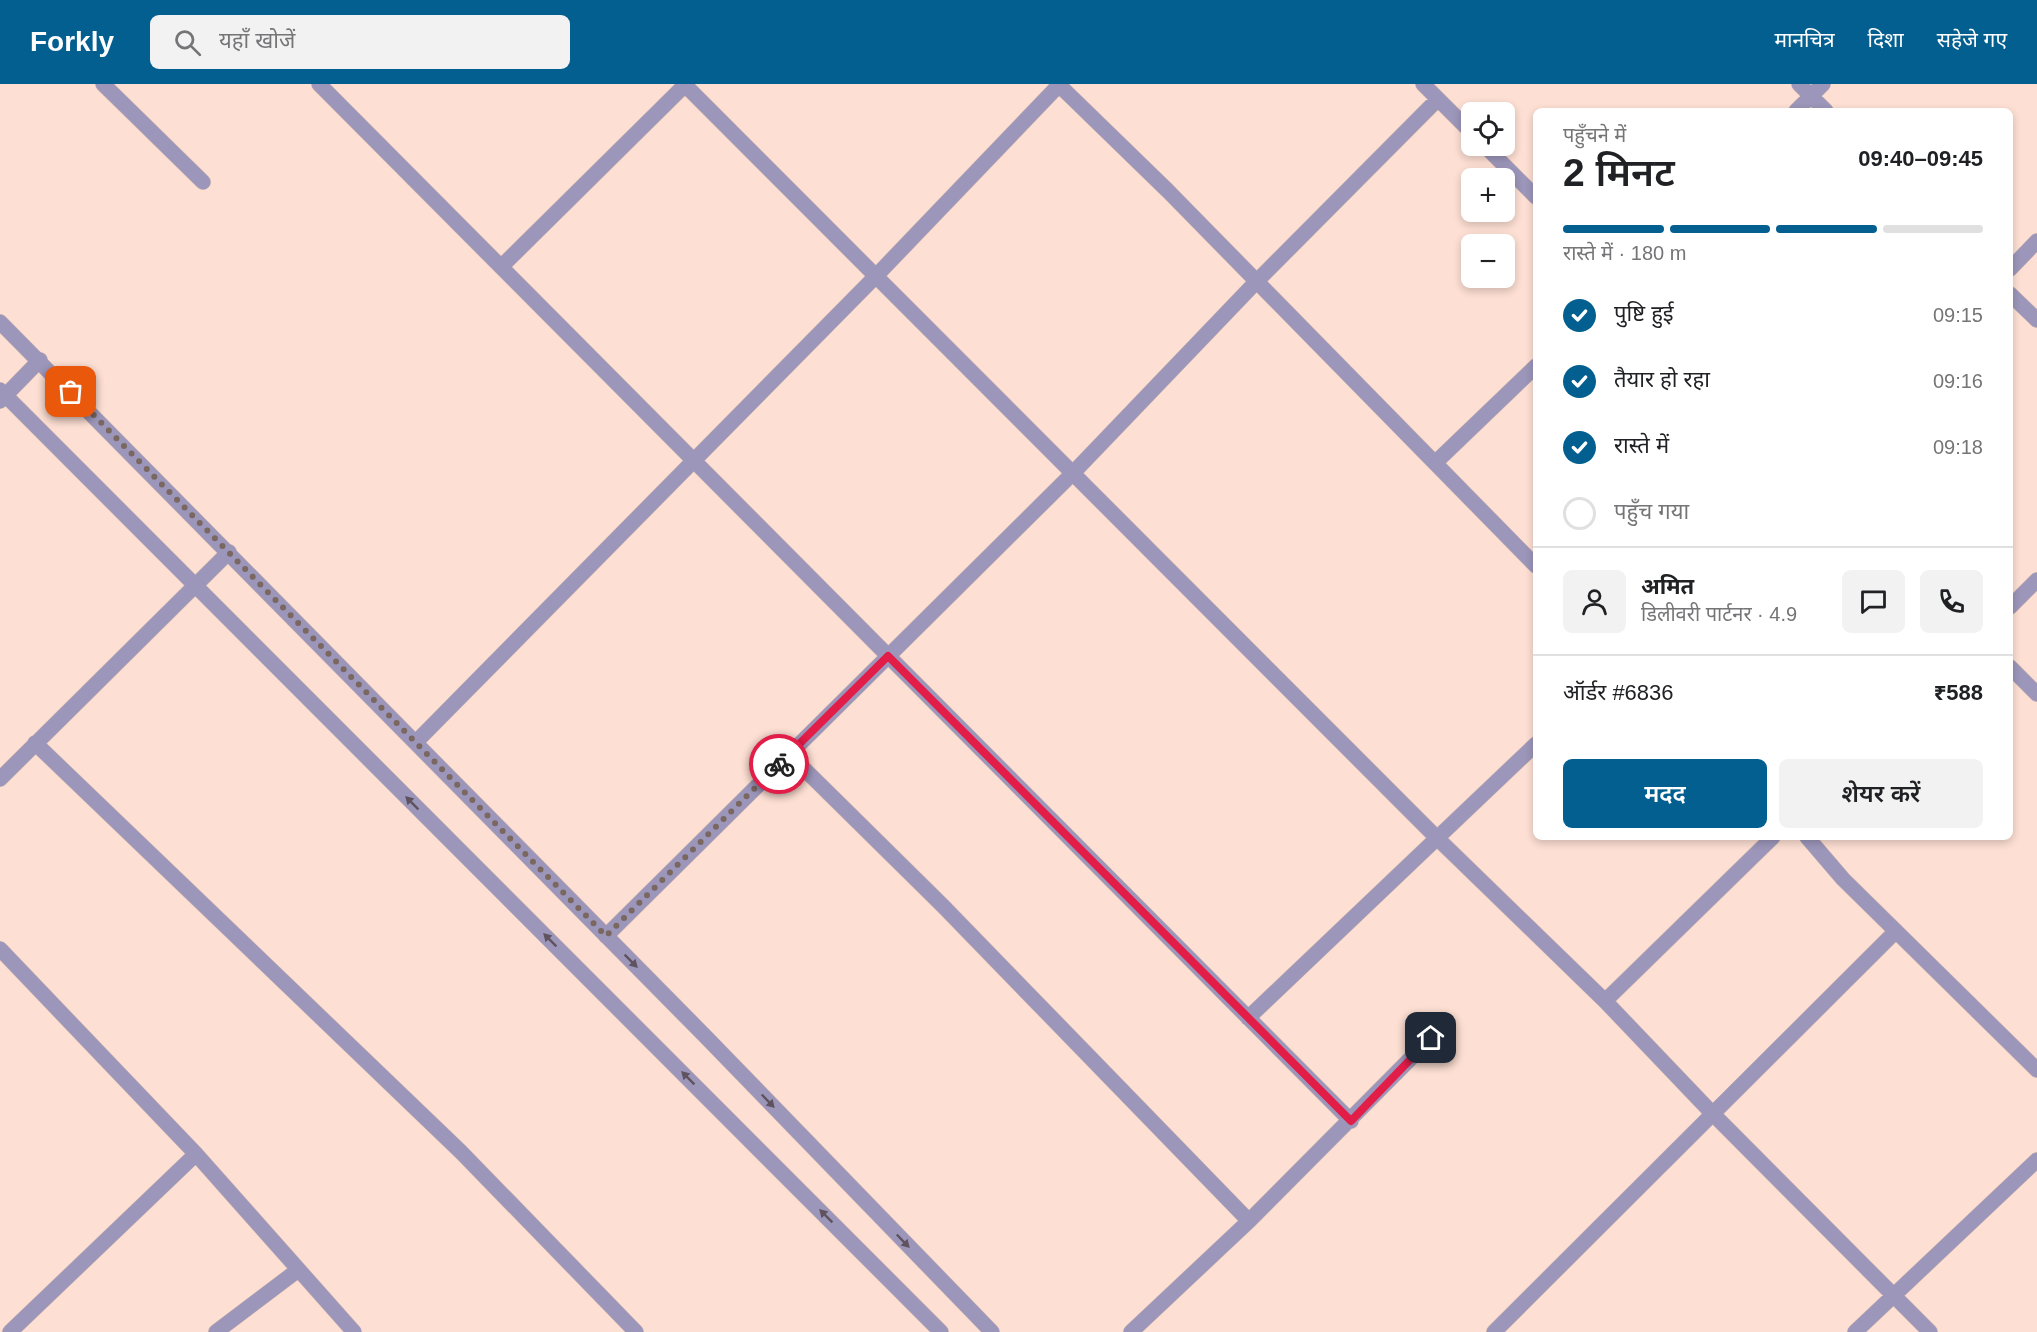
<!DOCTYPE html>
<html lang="hi">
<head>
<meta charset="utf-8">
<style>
	body { margin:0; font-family:Arial,"Noto Sans Devanagari",sans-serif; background:#f2f2f2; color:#202124; height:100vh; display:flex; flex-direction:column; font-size:22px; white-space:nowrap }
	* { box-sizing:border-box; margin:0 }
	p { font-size:20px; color:#757577 }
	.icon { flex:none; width:33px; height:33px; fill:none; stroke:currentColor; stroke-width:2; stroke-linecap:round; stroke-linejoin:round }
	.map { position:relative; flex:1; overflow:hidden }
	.side { position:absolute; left:1533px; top:24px; width:480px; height:732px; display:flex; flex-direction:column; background:#fff; border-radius:9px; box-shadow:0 3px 9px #0003 }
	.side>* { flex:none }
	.controls { position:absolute; left:1461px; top:18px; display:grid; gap:12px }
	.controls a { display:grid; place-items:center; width:54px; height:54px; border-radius:9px; background:#fff; box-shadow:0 3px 9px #0003; font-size:30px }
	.pin { position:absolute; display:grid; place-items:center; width:51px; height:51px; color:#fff; margin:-26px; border-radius:12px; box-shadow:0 3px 9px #0006 }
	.courier { position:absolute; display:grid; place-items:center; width:60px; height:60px; margin:-30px; border:4px solid #e11d48; border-radius:50%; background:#fff; color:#222; box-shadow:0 2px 8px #0007 }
	.overview em { font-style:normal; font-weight:600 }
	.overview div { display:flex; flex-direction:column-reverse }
	.overview { display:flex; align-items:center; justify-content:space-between; height:102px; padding:0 30px }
	h1 { font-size:39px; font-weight:600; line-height:45px }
	.bar { display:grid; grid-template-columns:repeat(4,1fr); gap:9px 6px; align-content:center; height:72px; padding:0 30px }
	.bar i { height:8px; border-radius:4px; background:#e0e0e0 }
	.bar .on { background:#025f8f }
	.bar p { grid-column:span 4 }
	.line { display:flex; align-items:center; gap:15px; padding:0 30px; border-top:2px solid #e0e0e0 }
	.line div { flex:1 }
	.round { display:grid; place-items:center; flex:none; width:63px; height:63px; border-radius:9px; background:#f2f2f2 }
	ol { padding:0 30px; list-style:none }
	li { display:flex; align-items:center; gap:18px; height:66px }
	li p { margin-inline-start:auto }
	li .icon { padding:6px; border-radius:50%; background:#025f8f; color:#fff; stroke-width:4 }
	li:last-child { color:#757577 }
	li i { width:33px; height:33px; border:3px solid #e0e0e0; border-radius:50% }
	.primary-button { display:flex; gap:12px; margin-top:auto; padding:12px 30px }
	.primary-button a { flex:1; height:69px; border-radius:9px; background:#025f8f; color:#fff; font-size:24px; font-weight:600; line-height:69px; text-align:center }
	.primary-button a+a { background:#f2f2f2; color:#202124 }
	header { display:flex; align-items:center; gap:36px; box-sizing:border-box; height:84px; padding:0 30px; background:#025f8f; color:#fff }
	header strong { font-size:28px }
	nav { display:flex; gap:33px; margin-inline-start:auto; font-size:21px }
	.search { width:420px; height:54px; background:#f2f2f2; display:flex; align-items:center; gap:15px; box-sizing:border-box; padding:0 21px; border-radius:9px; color:#757577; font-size:22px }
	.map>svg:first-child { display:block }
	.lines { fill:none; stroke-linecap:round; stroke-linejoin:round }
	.minor-casing { stroke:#d9beb3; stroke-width:16 }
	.tertiary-casing { stroke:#d9beb3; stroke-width:16 }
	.minor { stroke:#9c96ba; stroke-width:15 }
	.tertiary { stroke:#9c96ba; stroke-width:15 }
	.oneway { fill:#5e535e }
	.done { stroke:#7a675f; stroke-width:6; stroke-dasharray:0 10.8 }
	.route { stroke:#e11d48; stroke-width:8 }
</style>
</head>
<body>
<header>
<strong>Forkly</strong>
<div class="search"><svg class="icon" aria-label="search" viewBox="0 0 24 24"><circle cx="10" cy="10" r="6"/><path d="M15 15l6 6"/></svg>यहाँ खोजें</div>
<nav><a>मानचित्र</a><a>दिशा</a><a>सहेजे गए</a></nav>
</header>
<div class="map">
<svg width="2037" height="1248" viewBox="0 0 2037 1248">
	<rect width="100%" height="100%" fill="#fddfd3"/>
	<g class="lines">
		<defs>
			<path id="minor" d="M103,0l100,98
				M319,0l1032,1037
				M684,0l752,753 169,164 106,111 219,220
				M1058,0l110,107 368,375
				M1423,0l49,49
				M1799,0l27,27
				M1796,27l27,-27
				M1485,62l51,51
				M502,182l184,-182
				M2010,185l27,-28
				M2010,210l27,26
				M0,317l40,-41
				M1435,379l101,-97
				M2010,523l27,-27
				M2010,583l27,27
				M416,658l460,-466 184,-192
				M35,659l426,409 175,180
				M789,670l154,152 306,315
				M0,695l229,-227
				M1807,753l36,42 194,191
				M606,852l467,-463 184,-192 181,-182
				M0,865l196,205 158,178
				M1605,917l168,-164
				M1248,934l288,-274
				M10,1248l186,-178
				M216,1248l82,-62
				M1131,1248l118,-111 182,-183
				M1494,1248l402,-401
				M1855,1248l182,-172"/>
			<path id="tertiary" d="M0,238l705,714 287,296
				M0,306l941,942"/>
		</defs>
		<use href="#minor" class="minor-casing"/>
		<use href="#tertiary" class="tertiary-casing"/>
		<use href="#minor" class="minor"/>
		<use href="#tertiary" class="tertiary"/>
	</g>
	<defs><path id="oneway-solid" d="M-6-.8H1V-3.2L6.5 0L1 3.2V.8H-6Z" transform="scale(1.5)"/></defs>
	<g class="oneway">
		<use href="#oneway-solid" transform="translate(412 719) rotate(-135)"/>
		<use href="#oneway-solid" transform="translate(550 856) rotate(-135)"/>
		<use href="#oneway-solid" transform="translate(631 877) rotate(45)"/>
		<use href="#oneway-solid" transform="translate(688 994) rotate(-135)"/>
		<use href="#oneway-solid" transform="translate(768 1017) rotate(46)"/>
		<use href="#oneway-solid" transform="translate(826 1132) rotate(-135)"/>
		<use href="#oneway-solid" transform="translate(903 1157) rotate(46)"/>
	</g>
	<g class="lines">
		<path class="done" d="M71,308l535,544 173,-172"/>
		<path class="route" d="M779,680l109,-108 463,465 80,-83"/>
	</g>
</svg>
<div class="controls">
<a><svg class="icon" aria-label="locate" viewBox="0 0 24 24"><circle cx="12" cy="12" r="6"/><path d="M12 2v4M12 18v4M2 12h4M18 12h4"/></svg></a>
<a>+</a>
<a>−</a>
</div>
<div class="pin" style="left:71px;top:308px;background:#ea580c"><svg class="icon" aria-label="bag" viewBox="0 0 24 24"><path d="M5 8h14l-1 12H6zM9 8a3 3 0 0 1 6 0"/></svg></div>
<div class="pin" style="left:1431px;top:954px;background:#1f2937"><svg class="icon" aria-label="home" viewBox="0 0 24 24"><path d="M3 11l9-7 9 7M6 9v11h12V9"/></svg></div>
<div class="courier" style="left:779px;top:680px"><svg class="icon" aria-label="bike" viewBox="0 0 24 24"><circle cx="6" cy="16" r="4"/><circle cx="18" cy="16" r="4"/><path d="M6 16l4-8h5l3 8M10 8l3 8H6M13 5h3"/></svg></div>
<section class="side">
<div class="overview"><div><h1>2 मिनट</h1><p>पहुँचने में</p></div><em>09:40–09:45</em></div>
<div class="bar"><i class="on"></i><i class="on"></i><i class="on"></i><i></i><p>रास्ते में · 180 m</p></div>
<ol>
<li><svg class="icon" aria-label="check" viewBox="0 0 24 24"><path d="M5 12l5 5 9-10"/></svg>पुष्टि हुई<p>09:15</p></li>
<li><svg class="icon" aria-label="check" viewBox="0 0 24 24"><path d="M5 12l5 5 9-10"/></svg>तैयार हो रहा<p>09:16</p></li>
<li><svg class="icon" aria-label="check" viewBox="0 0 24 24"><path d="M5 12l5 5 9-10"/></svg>रास्ते में<p>09:18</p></li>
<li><i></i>पहुँच गया</li>
</ol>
<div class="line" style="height:108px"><a class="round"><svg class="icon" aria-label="person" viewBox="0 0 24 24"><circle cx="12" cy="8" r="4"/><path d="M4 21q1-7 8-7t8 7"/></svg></a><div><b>अमित</b><p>डिलीवरी पार्टनर · 4.9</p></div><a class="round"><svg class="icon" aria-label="chat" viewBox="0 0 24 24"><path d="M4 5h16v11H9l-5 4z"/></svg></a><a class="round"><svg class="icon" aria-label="phone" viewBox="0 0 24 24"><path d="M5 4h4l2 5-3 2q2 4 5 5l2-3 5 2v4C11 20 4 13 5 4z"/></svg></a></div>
<div class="line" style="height:78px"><div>ऑर्डर #6836</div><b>₹588</b></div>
<div class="primary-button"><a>मदद</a><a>शेयर करें</a></div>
</section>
</div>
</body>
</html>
